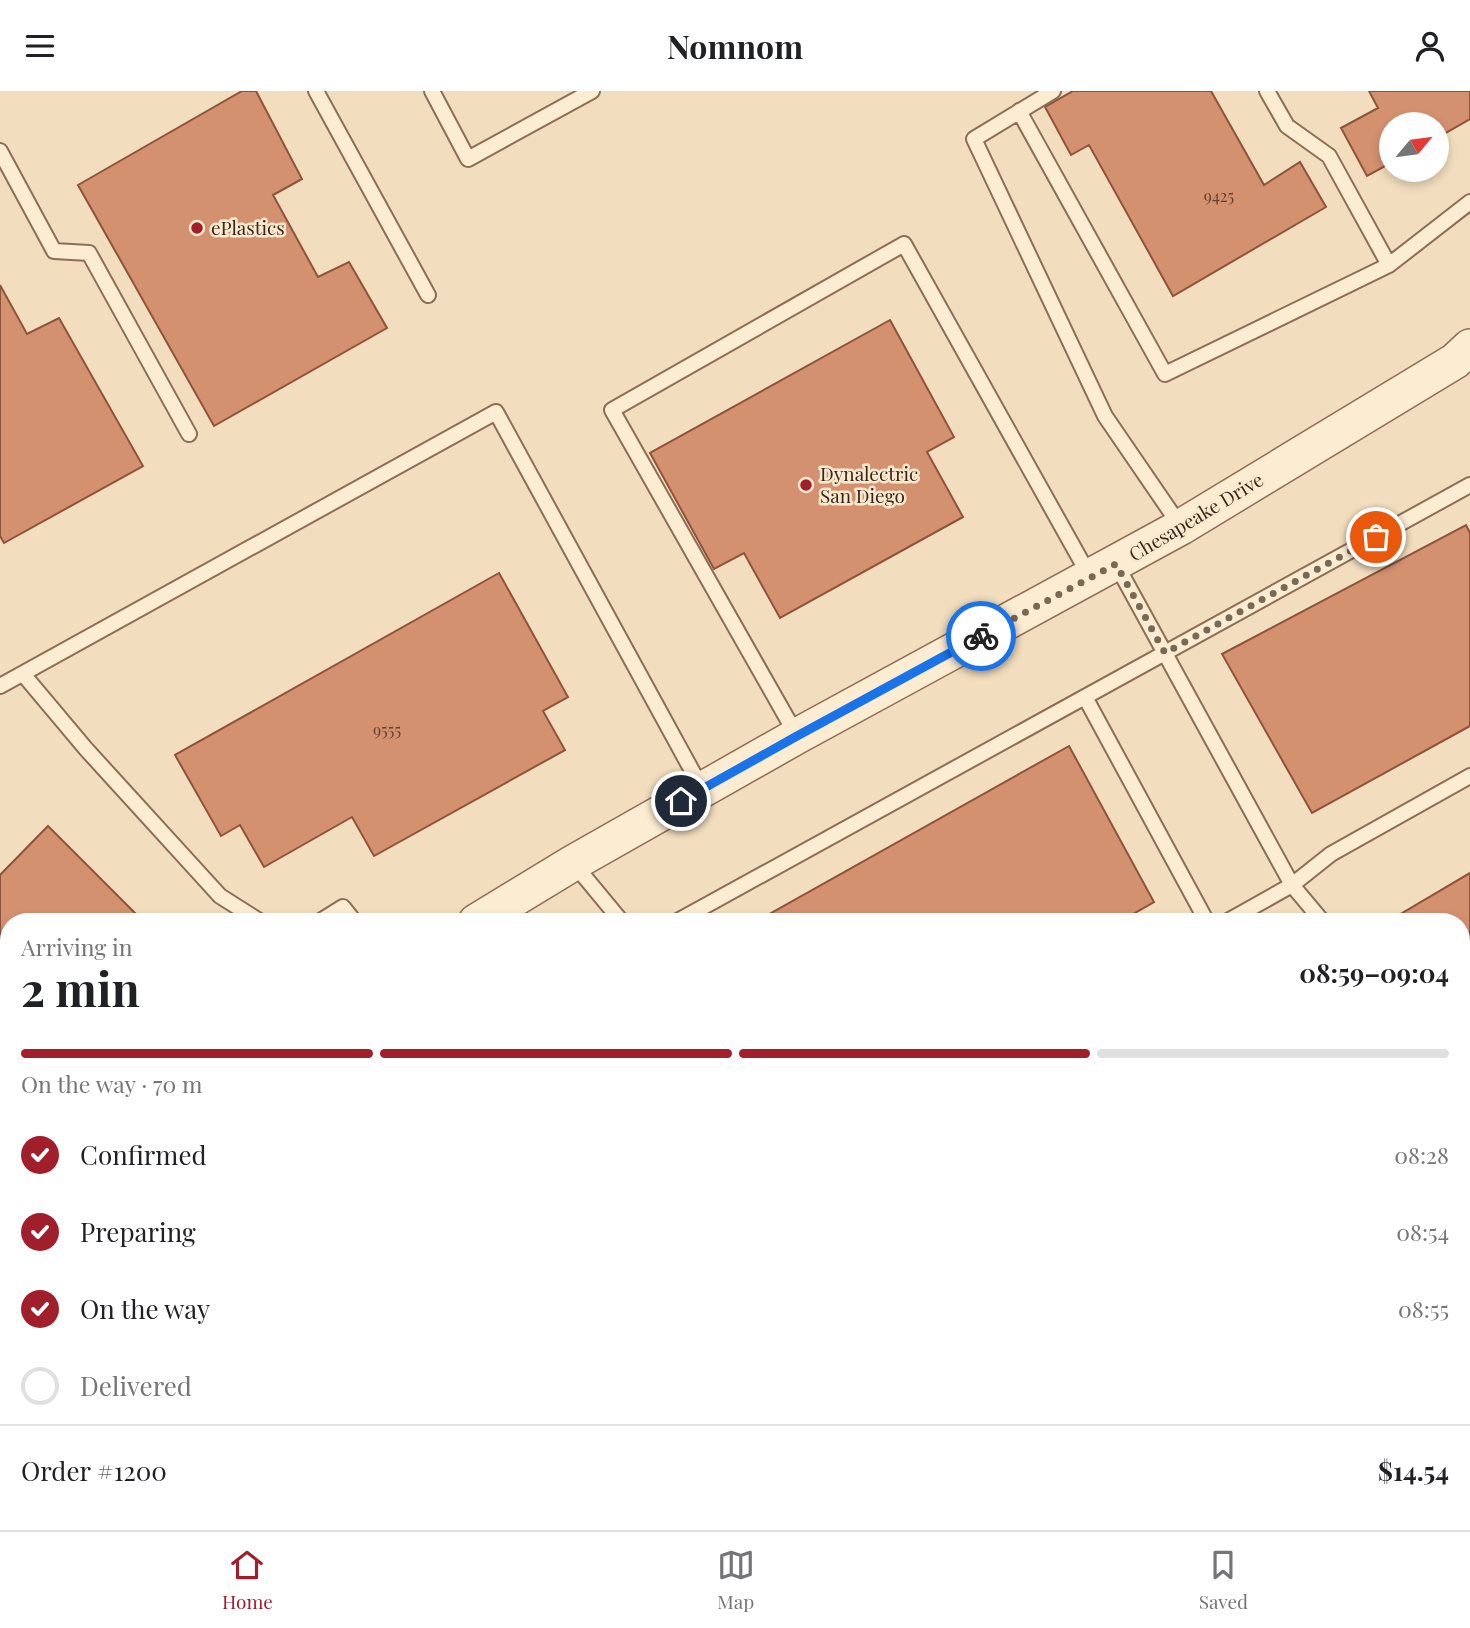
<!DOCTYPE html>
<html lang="en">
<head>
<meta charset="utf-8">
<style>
	body { margin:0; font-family:"Playfair Display",serif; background:#f2f2f2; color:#202124; height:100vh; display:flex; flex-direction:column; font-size:26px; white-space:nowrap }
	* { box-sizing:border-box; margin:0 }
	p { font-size:23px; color:#757577 }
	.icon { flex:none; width:38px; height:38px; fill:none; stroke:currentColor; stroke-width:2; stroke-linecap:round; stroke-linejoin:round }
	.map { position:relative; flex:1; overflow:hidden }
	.side { position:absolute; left:0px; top:822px; width:1470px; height:618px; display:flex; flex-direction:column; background:#fff; border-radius:28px 28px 0 0; box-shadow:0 4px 10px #0003 }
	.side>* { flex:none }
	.needle { width:46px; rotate:61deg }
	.controls { position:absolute; left:1379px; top:21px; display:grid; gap:14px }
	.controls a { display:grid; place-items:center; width:70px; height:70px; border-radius:50%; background:#fff; box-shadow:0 4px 10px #0003; font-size:35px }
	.pin { position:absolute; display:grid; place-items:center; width:60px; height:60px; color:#fff; margin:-30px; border:4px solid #fff; border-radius:50%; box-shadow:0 2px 7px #0007 }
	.courier { position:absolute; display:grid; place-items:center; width:70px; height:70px; margin:-35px; border:5px solid #1a73e8; border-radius:50%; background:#fff; color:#222; box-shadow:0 2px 9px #0007 }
	.head em { font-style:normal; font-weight:700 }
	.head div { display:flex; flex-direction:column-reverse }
	.head { display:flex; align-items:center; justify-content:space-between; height:119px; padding:0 21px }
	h1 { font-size:46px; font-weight:700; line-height:52px }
	.bar { display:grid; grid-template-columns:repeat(4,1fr); gap:10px 7px; align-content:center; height:84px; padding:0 21px }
	.bar i { height:9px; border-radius:5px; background:#e0e0e0 }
	.bar .current { background:#a11f2b }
	.bar p { grid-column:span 4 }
	.line { display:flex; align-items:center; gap:18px; padding:0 21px; border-top:2px solid #e0e0e0 }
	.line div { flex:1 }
	ol { padding:0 21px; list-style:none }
	li { display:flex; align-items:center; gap:21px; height:77px }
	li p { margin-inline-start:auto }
	li .icon { padding:7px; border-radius:50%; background:#a11f2b; color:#fff; stroke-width:4 }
	li:last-child { color:#757577 }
	li i { width:38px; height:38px; border:4px solid #e0e0e0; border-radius:50% }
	header { display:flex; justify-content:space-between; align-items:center; height:91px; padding:0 21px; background:#fff; font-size:32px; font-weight:700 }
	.tabs { display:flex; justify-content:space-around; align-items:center; height:98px; border-top:2px solid #e0e0e0; background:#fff; font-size:19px; color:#757577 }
	.tabs a { display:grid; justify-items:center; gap:4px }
	.tabs .current { color:#a11f2b }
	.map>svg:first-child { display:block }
	.building { fill:#d49170; stroke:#8e5338; stroke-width:2 }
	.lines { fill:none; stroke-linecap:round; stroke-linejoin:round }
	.service-casing { stroke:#8c6d55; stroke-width:18 }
	.tertiary-casing { stroke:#8c6d55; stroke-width:38 }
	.service { stroke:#fcecd2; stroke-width:14 }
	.tertiary { stroke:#fcecd2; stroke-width:35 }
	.done { stroke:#7a6754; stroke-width:7; stroke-dasharray:0 12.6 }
	.route { stroke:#1a73e8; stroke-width:9 }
	.poi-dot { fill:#a11f2b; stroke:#f9e9ce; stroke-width:2.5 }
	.labels { text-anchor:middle; stroke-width:5; stroke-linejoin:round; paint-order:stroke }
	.number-label { font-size:16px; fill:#604230 }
	.poi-label { font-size:19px; fill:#3a271b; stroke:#f9e9ce; text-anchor:start }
	.street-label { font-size:19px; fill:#3a271b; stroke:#f9e9ce }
</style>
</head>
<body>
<header><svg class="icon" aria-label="menu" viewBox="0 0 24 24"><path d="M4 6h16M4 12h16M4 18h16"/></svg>Nomnom<svg class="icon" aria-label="person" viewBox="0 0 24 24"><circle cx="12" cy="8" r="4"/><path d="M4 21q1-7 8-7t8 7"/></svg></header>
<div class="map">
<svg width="1470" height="1439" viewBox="0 0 1470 1439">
	<rect width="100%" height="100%" fill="#f2debe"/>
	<path class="building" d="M242,0h14l46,88 -29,16 45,82 31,-15 38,66 -173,98 -136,-241z
		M1073,0h138l53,94 36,-23 26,45 -153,89 -84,-151 -18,10 -26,-48z
		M1369,0h101v28l-33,19v-14h-46v39l-24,13 -26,-48 37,-20z
		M0,194l27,49 32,-16 84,148 -139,77 -4,-7z
		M890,229l64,117 -27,15 36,65 -183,101 -36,-65 -30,16 -64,-116z
		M1466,434l4,8v193l-158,87 -90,-159z
		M499,482l69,124 -25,14 22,39 -191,106 -22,-39 -88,50 -24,-42 -19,11 -46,-81z
		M1069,655l85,156 -35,20h-364z
		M48,735l96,96h-135v172l-9,-2v-217z
		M1470,782v177l-9,-16v-112h-74z
		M127,1432h205l18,7h-226z
		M402,1432h62l-9,7h-47z
		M833,1432h55l-9,7h-39z"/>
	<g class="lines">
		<defs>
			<path id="service" d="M316,0l112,204
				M432,0l36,68 124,-68
				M1053,0l-79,48 131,277 76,111
				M1267,0l20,35 42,30 60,109
				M1019,20l146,263 224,-109 81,-63
				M0,60l54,100 35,2 100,181
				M1116,473l176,321 31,37
				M23,583l63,75 134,147 41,26
				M0,595l496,-274 206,377
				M1085,606l122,225
				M797,645l-185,-326 292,-166 185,331
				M574,773l48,58
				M319,831l24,-15 12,15
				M676,831l794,-437
				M1226,831l66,-37 39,-31 139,-78
				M0,1061l9,8
				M1461,1071l9,-5
				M1461,1388l9,-9
				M677,1432l7,7
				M789,1432l8,7
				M63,1439l4,-7
				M544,1439l8,-7
				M1395,1439l10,-7"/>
			<path id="tertiary" d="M476,831l97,-59 224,-127 384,-209 274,-166 15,-14
				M0,1329l9,-14"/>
		</defs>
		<use href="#service" class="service-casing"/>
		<use href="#tertiary" class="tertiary-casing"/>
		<use href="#service" class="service"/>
		<use href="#tertiary" class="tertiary"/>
	</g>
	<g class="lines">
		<path class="done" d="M981,545l135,-72 49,89 211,-116"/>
		<path class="route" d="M681,710l116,-65 184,-100"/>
	</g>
	<g class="poi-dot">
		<circle cx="197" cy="137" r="7"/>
		<circle cx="806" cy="394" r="7"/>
	</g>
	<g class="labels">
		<g class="number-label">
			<text x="1219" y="111">9425</text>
			<text x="387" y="645">9555</text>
		</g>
		<g class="poi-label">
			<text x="211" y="144">ePlastics</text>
			<text x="820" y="390">Dynalectric<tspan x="820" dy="22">San Diego</tspan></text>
		</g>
		<g class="street-label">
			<text transform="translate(1196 426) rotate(-31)" y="7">Chesapeake Drive</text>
		</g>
	</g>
</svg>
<div class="controls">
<a><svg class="needle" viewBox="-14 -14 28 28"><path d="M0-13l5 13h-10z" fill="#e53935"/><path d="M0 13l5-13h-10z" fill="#757577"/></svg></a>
</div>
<div class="pin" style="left:1376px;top:446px;background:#ea580c"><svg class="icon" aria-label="bag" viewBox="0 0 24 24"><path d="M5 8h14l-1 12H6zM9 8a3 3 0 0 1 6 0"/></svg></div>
<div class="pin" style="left:681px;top:710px;background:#1f2937"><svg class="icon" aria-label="home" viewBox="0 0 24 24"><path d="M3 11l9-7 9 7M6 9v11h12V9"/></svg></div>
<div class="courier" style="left:981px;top:545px"><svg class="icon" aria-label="bike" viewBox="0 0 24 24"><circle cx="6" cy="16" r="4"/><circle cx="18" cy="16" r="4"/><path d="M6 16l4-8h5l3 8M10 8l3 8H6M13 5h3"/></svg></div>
<section class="side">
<div class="head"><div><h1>2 min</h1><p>Arriving in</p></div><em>08:59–09:04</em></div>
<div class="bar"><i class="current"></i><i class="current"></i><i class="current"></i><i></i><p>On the way · 70 m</p></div>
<ol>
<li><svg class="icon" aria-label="check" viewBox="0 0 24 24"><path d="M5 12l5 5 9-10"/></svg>Confirmed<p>08:28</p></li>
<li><svg class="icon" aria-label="check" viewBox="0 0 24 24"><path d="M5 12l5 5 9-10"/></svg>Preparing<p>08:54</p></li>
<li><svg class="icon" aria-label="check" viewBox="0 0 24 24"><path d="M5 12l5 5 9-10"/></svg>On the way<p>08:55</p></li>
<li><i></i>Delivered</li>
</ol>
<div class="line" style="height:91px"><div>Order #1200</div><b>$14.54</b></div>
</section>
</div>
<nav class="tabs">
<a class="current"><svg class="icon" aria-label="home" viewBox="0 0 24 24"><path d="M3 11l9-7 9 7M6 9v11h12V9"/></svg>Home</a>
<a><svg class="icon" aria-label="map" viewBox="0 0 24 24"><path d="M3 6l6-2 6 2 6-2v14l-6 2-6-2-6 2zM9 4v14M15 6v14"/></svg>Map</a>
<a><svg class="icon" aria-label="saved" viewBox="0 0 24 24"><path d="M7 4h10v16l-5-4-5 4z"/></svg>Saved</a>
</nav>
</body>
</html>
